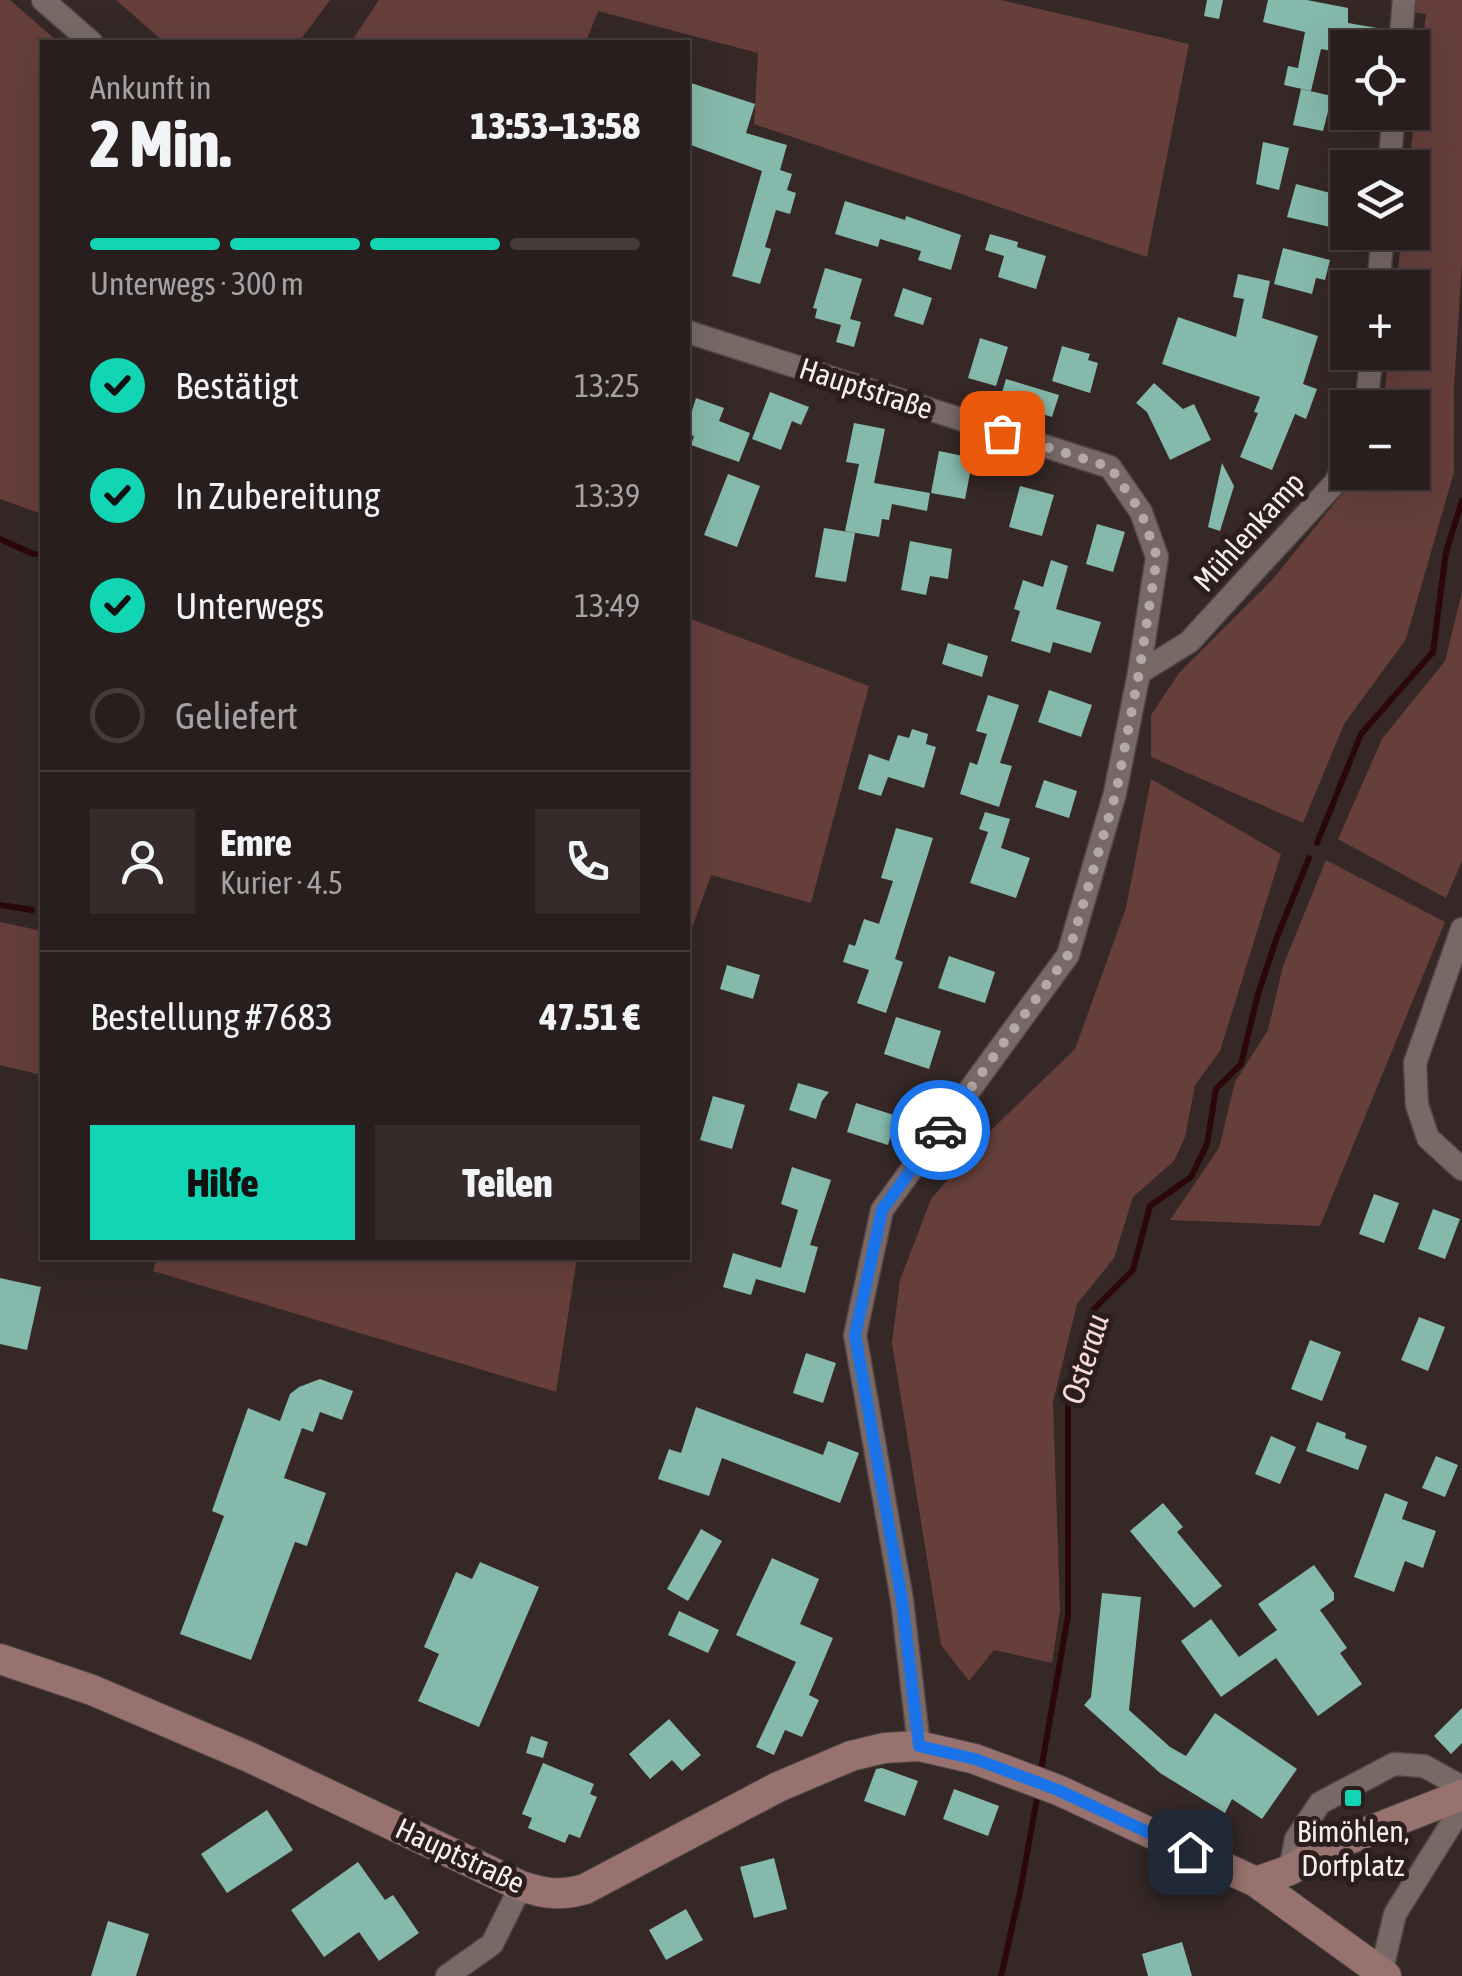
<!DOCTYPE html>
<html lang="de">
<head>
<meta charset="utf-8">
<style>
	body { margin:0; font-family:"Asap Condensed",sans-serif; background:#342b2a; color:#f1f3f6; height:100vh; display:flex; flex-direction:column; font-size:38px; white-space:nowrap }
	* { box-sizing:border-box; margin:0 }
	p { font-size:32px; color:#a5a2a4 }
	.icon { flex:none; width:55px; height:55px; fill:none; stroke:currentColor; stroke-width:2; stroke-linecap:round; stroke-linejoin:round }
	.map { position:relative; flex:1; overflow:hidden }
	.sheet { position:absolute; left:40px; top:40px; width:650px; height:1220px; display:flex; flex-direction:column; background:#281e1d; border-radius:0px; box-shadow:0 10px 40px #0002,0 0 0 2px #443c3b }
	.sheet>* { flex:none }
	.tools { position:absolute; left:1330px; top:30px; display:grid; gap:20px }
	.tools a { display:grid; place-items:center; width:100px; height:100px; border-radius:0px; background:#281e1d; box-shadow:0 10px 40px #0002,0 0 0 2px #443c3b; font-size:50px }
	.pin { position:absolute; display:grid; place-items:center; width:85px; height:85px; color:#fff; margin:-42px; border-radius:20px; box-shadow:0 5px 15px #0006 }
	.courier { position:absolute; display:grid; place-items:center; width:100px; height:100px; margin:-50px; border:8px solid #1a73e8; border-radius:50%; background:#fff; color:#222; box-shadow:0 2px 12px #0007 }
	.summary em { font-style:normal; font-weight:800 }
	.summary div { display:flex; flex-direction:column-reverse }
	.summary { display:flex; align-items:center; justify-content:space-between; height:170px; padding:0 50px }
	h1 { font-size:65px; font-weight:800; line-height:75px }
	.bar { display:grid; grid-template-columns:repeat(4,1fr); gap:15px 10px; align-content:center; height:120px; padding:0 50px }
	.bar i { height:12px; border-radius:8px; background:#443c3b }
	.bar .current { background:#12d5b4 }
	.bar p { grid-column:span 4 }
	.line { display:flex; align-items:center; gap:25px; padding:0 50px; border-top:2px solid #443c3b }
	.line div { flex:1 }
	.round { display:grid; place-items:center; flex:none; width:105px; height:105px; border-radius:0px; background:#342b2a }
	ol { padding:0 50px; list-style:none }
	li { display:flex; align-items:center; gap:30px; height:110px }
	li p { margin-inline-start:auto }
	li .icon { padding:10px; border-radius:50%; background:#12d5b4; color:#111; stroke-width:4 }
	li:last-child { color:#a5a2a4 }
	li i { width:55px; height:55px; border:5px solid #443c3b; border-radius:50% }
	.primary-button { display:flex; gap:20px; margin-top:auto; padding:20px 50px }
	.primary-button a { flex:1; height:115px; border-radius:0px; background:#12d5b4; color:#111; font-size:40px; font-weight:800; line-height:115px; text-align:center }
	.primary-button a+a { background:#342b2a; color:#f1f3f6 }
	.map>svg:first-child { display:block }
	.green { fill:#663f3b }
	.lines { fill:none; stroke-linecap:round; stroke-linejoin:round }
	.stream { stroke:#2b0807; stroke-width:6 }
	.building { fill:#85b9ab }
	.street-casing { stroke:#514645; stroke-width:25 }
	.secondary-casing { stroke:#514645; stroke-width:32 }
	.street { stroke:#786967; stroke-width:22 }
	.secondary { stroke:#97726e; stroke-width:30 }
	.done { stroke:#b3a9a8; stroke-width:10; stroke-dasharray:0 18 }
	.route { stroke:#1a73e8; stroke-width:12 }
	.poi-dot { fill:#12d5b4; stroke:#2b1e1d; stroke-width:4 }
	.labels { text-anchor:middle; stroke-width:10; stroke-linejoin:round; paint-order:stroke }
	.street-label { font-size:30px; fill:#f7eeed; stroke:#2b1e1d }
	.poi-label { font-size:30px; fill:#f7eeed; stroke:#2b1e1d }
	.water-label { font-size:32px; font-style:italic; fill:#f8d9d5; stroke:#2b1e1d }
</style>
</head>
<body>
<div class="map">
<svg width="1462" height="1976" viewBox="0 0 1462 1976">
	<rect width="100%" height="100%" fill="#352827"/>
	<path class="green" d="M0,0h10l48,42h-16v472l-42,-15z
		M116,0h214l-31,42h-135z
		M379,0h622l188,44 -42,213 -393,-133 4,-71 -160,-42 -12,31h-235z
		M1413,0h49v261l-8,127v84l-48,167 -62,85 -41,99 -152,-66v-42l28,-42 93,-93 87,-107 53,-1v-64l-29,-1 6,-54 23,-1v-64l-16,-1 6,-54 10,-1v-64l-3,-1 17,-153 -14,-2z
		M1462,592v269l-16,37 -108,-59 44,-100 63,-78z
		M688,618l181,68 -58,217 -100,-28 -23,64z
		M1151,779l130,75 -61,197 -25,34 -10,52 -11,24 -41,36 -19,61 -37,46 -24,98 7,208 -8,53 -58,-13 -25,31 -28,-36 -49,-302 8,-63 31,-81 54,-63 90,-87 51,-141z
		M1326,860l119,62 -125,304 -150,-6 49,-72 16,-66 33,-52 15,-64z
		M0,922l42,9v144l-42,-10z
		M157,1258h420l-21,134 -403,-121z"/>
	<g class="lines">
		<path class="stream" d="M0,539l33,15h9
			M1317,843l44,-109 72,-82 13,-100 16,-51
			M0,905l32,5
			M1040,1776l28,-160v-212l26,-95 39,-39 17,-64 41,-29 16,-33 9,-55 25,-25 17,-70 19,-57 32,-79
			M1001,1976l19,-84 18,-99"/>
	</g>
	<path class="building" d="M1207,0h16l-4,19 -15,-3z
		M1268,0h39l41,8v15l35,6 -3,19h-32v6l-27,-5 -10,42 -27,-6 4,-19 10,2 7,-36 -42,-10z
		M688,82l67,22 -9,29 41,12 -7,25 12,4 -5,16 9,3 -6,21 -14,-4 -11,37 6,2 -11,35 -28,-8 30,-105 -74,-27z
		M1301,89l31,7 -9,35 -30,-6z
		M1263,142l26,6 -10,42 -23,-6z
		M1296,184l42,11 -8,32 -43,-10z
		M845,201l60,19 1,-4 55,19 -10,35 -33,-10 3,-9 -41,-12 -2,8 -43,-13z
		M990,234l28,8 -1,5 29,9 -10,33 -38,-12 6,-21 -19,-6z
		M1283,248l47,12 -5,20 -9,-2 -4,16 -38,-10z
		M825,268l37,11 -12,40 11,3 -7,25 -18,-5 5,-17 -26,-7 2,-9 -4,-1z
		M1238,274l32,7 -8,37 56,18 -15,48 14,5 -11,30 -11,-5 -23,56 -32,-13 18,-44 -4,-1 6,-15 -98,-33 16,-47 58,20 8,-38 -11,-2z
		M903,288l29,10 -9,27 -29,-9z
		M980,338l28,9 -12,39 -28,-8z
		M1062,346l28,8 -2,6 10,3 -8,30 -38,-12z
		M1006,379l53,16 -7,22 -27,-8 2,-5 -26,-8z
		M1154,383l29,26 11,-5 17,36 -41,20 -23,-48 -11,-9z
		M770,392l39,15 -8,18 -9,-4 -11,29 -29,-11z
		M696,398l28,10 -5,13 31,12 -11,29 -48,-17 3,-9 -6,-2v-10z
		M854,423l31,6 -11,54 56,10 -3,18 -35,-7 -3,16 -7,-1 -3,18 -34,-6 14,-67 -13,-2z
		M939,451l34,7 -8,41 -34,-6z
		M1222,463l12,23 -14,45 -12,-4z
		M728,474l32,12 -23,61 -33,-12z
		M1020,486l34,9 -12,41 -33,-9z
		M1097,524l28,8 -12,40 -27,-8z
		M824,528l31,5 -9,49 -31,-5z
		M910,541l42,8 -4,30 -18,-3 -4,19 -25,-5z
		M1051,560l17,6 -12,43 45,13 -10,31 -38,-11 -3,11 -39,-12 9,-30 -6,-2 9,-29 20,7z
		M948,643l40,13 -6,21 -40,-13z
		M1049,690l43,15 -11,32 -43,-15z
		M988,695l31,10 -19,58 12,3 -13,41 -39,-13 10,-32 7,3 10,-31 -11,-3z
		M912,729l16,5 -2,10 10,3 -12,41 -36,-11 -7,19 -23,-7 11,-35 20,7 9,-26 11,3z
		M1044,780l33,11 -8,27 -34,-11z
		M985,812l25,7 -9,29 29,10 -14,40 -46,-15 18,-51 -9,-3z
		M896,828l37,10 -38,121 8,3 -17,51 -29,-10 12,-33 -26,-8 6,-18 6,2 9,-27 15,5 14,-43 -12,-3z
		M949,956l46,16 -10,31 -47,-15z
		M727,965l33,10 -7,24 -33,-10z
		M896,1017l45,14 -12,38 -45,-15z
		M798,1083l31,9 -7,9 -6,18 -27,-9z
		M713,1096l32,9 -13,44 -32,-9z
		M856,1103l41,13 -9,29 -41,-13z
		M792,1167l39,13 -21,65 8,2 -13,46 -49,-14 -5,16 -28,-8 10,-34 48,15 17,-58 -17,-6z
		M1374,1194l25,9 -15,40 -25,-9z
		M1433,1209l27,10 -15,40 -27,-10z
		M0,1278l41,9 -14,63 -27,-6z
		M1419,1317l26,10 -17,44 -27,-11z
		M1310,1340l31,12 -19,49 -31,-12z
		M806,1353l30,10 -13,40 -30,-10z
		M320,1379l33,12 -11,29 -22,-8 -7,20 -11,-4 -18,50 42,15 -19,53 -12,-4 -44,118 -71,-26 44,-118 -12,-5 36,-103 32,13 10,-27 9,-7z
		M696,1407l127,48 5,-14 31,12 -19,50 -118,-45 -13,38 -51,-17 11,-30 12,4z
		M1317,1422l29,11 -1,5 22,8 -9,24 -52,-19z
		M1271,1436l25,11 -16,37 -25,-10z
		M1436,1456l22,9 -13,32 -23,-9z
		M1385,1493l23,9 -6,17 34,12 -13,37 -18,-7 -11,31 -40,-15z
		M1163,1503l20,24 -6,5 45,54 -28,22 -64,-77z
		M701,1529l21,12 -34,60 -21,-12z
		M772,1558l47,21 -19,45 33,14 -24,57 10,5 -17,37 -17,-7 -11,25 -18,-8 40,-85 -60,-27z
		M480,1562l59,25 -60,140 -61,-26 21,-47 -15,-7 32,-75 16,7z
		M1314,1565l20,28v7l-14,10 27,38 -7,5 22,31 -44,32 -42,-58 -55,39 -40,-56 30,-22 28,38 38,-27 -19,-26z
		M1102,1593l39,4 -12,113 41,37 16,9 29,-43 82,56 -35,50 -30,-20 -7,14 -65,-40 -76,-68 7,-8z
		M679,1611l40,19 -11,23 -40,-18z
		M1462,1708v35l-11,11 -17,-18z
		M669,1719l32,36 -19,16 -10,-11 -22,19 -21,-25z
		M531,1736l17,6 -5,16 -17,-5z
		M543,1763l51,21 -4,10 7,3 -17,41 -11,-4 -4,9 -37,-15 4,-10 -10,-4z
		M882,1768l36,13 -13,35 -41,-15 12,-32z
		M954,1789l45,17 -11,30 -45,-17z
		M267,1810l26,40 -66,43 -26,-39z
		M774,1858l13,51 -33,9 -14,-51z
		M358,1862l27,38 8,-5 26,38 -40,28 -20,-29 -35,25 -33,-47z
		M686,1909l17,31 -37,20 -17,-30z
		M108,1921l41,13 -13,42h-45z
		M1182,1942l10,34h-44l-6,-22z"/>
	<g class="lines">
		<defs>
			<path id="street" d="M43,0l48,42
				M1400,48l4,-48
				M1389,168l5,-56
				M1378,288l5,-56
				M688,332l422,135 31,45 16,45 -18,116 -24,120 -47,162 -186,255 -27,125 47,265 17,146
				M1366,408l6,-56
				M1139,673l50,-31 146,-159 13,-24
				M1462,929l-47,134 2,42 11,33 34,31
				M1290,1870l6,-31 24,-36 74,-39 30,2 38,21
				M1381,1973l14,-59 67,-107
				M447,1976l45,-32 29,-58"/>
			<path id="secondary" d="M0,1659l92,31 157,67 272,129c24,8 40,10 64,3l193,-102 73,-31 33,-8 35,-2 56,13 83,31 198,92 130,94
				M1256,1882l34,-12 36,-22 136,-53"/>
		</defs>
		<use href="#street" class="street-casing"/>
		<use href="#secondary" class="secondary-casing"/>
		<use href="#street" class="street"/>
		<use href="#secondary" class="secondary"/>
	</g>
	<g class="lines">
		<path class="done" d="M940,1130l128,-175 48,-162 23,-120 18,-116 -16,-45 -31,-45 -108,-34"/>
		<path class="route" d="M940,1130l-58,80 -27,125 47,265 17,146 56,13 83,31 132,62"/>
	</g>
	<rect class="poi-dot" x="1343" y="1788" width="20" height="20" rx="5"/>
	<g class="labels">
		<g class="street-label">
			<text transform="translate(866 389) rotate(18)" y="10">Hauptstraße</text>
			<text transform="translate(1249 532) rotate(-48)" y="10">Mühlenkamp</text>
			<text transform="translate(460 1856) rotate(25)" y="10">Hauptstraße</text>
		</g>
		<g class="poi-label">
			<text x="1353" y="1842">Bimöhlen,<tspan x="1353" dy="34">Dorfplatz</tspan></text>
		</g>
		<g class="water-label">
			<text transform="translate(1085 1359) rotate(-73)" y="11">Osterau</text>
		</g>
	</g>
</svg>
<div class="tools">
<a><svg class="icon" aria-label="locate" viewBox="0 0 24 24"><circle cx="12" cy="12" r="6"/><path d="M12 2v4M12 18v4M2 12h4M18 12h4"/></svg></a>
<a><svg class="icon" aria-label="layers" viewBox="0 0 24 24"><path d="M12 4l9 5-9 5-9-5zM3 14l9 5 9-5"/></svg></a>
<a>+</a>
<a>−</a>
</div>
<div class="pin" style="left:1002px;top:433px;background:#ea580c"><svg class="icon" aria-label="bag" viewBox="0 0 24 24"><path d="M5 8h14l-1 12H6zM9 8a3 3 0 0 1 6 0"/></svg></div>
<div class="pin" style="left:1190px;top:1852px;background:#1f2937"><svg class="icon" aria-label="home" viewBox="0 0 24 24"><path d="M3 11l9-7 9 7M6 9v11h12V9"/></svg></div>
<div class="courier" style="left:940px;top:1130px"><svg class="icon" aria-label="car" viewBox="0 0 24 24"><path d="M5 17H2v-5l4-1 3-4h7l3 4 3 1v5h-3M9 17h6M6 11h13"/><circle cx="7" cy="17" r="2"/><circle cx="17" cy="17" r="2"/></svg></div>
<section class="sheet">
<div class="summary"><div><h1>2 Min.</h1><p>Ankunft in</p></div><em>13:53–13:58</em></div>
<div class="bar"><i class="current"></i><i class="current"></i><i class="current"></i><i></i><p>Unterwegs · 300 m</p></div>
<ol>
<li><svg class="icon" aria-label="check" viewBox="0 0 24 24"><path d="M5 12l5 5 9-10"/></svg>Bestätigt<p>13:25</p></li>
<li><svg class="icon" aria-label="check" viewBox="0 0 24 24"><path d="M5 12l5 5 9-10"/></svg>In Zubereitung<p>13:39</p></li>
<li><svg class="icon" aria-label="check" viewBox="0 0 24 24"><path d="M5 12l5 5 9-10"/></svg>Unterwegs<p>13:49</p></li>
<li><i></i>Geliefert</li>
</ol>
<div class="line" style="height:180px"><a class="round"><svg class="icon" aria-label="person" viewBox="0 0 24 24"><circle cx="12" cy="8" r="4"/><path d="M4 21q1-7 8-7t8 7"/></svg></a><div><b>Emre</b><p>Kurier · 4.5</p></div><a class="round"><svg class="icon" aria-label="phone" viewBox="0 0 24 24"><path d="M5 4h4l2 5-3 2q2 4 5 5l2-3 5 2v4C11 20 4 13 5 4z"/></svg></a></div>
<div class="line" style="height:130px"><div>Bestellung #7683</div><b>47.51 €</b></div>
<div class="primary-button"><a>Hilfe</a><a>Teilen</a></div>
</section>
</div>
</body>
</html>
